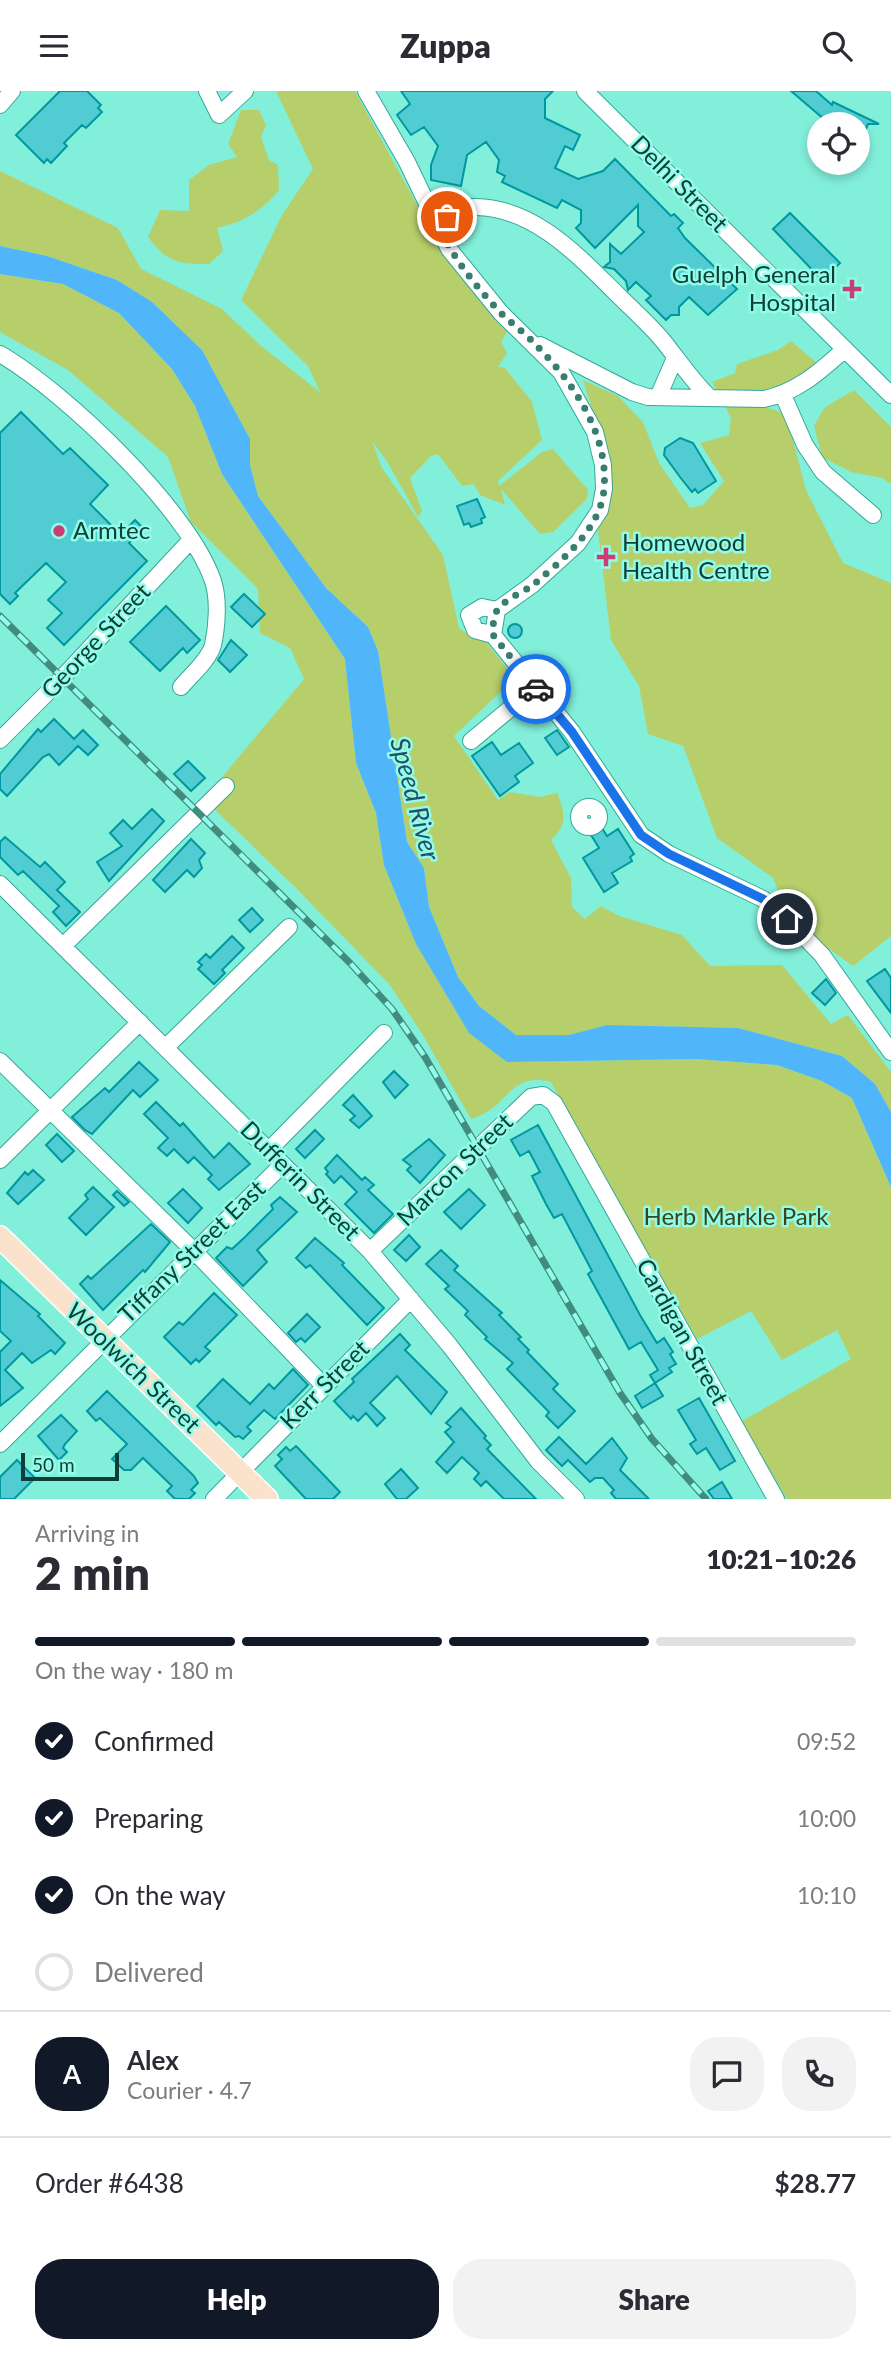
<!DOCTYPE html>
<html lang="en">
<head>
<meta charset="utf-8">
<style>
	body { margin:0; font-family:Lato,sans-serif; background:#f2f2f3; color:#2b2b33; height:100vh; display:flex; flex-direction:column; font-size:26px; white-space:nowrap }
	* { box-sizing:border-box; margin:0 }
	p { font-size:23px; color:#7c7c81 }
	.icon { flex:none; width:38px; height:38px; fill:none; stroke:currentColor; stroke-width:2; stroke-linecap:round; stroke-linejoin:round }
	.map { position:relative; height:1408px; overflow:hidden }
	.sheet { display:flex; flex-direction:column; background:#fff; flex:1 }
	.sheet>* { flex:none }
	.buttons { position:absolute; left:807px; top:21px; display:grid; gap:14px }
	.buttons a { display:grid; place-items:center; width:63px; height:63px; border-radius:50%; background:#fff; box-shadow:0 4px 10px #0003; font-size:35px }
	.scale { position:absolute; left:21px; bottom:18px; width:98px; box-sizing:border-box; padding-left:7px; border:4px solid #0e3f37; border-top:0; font-size:19px; line-height:24px; white-space:nowrap; color:#0e3f37; -webkit-text-stroke:5px #90fce9; paint-order:stroke }
	.pin { position:absolute; display:grid; place-items:center; width:60px; height:60px; color:#fff; margin:-30px; border:4px solid #fff; border-radius:50%; box-shadow:0 2px 7px #0007 }
	.courier { position:absolute; display:grid; place-items:center; width:70px; height:70px; margin:-35px; border:5px solid #1a73e8; border-radius:50%; background:#fff; color:#222; box-shadow:0 2px 9px #0007 }
	.head em { font-style:normal; font-weight:800 }
	.head div { display:flex; flex-direction:column-reverse }
	.head { display:flex; align-items:center; justify-content:space-between; height:119px; padding:0 35px }
	h1 { font-size:46px; font-weight:800; line-height:52px }
	.bar { display:grid; grid-template-columns:repeat(4,1fr); gap:10px 7px; align-content:center; height:84px; padding:0 35px }
	.bar i { height:9px; border-radius:5px; background:#e1e1e2 }
	.bar .current { background:#111827 }
	.bar p { grid-column:span 4 }
	.line { display:flex; align-items:center; gap:18px; padding:0 35px; border-top:2px solid #e1e1e2 }
	.line div { flex:1 }
	.round { display:grid; place-items:center; flex:none; width:74px; height:74px; border-radius:28px; background:#f2f2f3 }
	ol { padding:0 35px; list-style:none }
	li { display:flex; align-items:center; gap:21px; height:77px }
	li p { margin-inline-start:auto }
	li .icon { padding:7px; border-radius:50%; background:#111827; color:#fff; stroke-width:4 }
	li:last-child { color:#7c7c81 }
	li i { width:38px; height:38px; border:4px solid #e1e1e2; border-radius:50% }
	.action { display:flex; gap:14px; margin-top:auto; padding:14px 35px }
	.action a { flex:1; height:80px; border-radius:28px; background:#111827; color:#fff; font-size:28px; font-weight:800; line-height:80px; text-align:center }
	.action a+a { background:#f2f2f3; color:#2b2b33 }
	header { display:flex; justify-content:space-between; align-items:center; height:91px; padding:0 35px; background:#fff; font-size:32px; font-weight:800 }
	.map>svg:first-child { display:block }
	.green { fill:#b6cf6b }
	.water { fill:#50b6f9 }
	.building { fill:#51ccd3; stroke:#00989f; stroke-width:2 }
	.lines { fill:none; stroke-linecap:round; stroke-linejoin:round }
	.minor-casing { stroke:#34a897; stroke-width:18 }
	.major-casing { stroke:#fff; stroke-width:24 }
	.minor { stroke:#fff; stroke-width:16 }
	.major { stroke:#fbe2cd; stroke-width:21 }
	.rail-casing { stroke:#418c7f; stroke-width:7 }
	.rail { stroke:#90fce9; stroke-width:4.5; stroke-dasharray:13; stroke-linecap:butt }
	.done { stroke:#377d70; stroke-width:7; stroke-dasharray:0 12.6 }
	.route { stroke:#1a73e8; stroke-width:9 }
	.poi-dot { fill:#c93f75; stroke:#90fce9; stroke-width:2.5 }
	.labels { text-anchor:middle; stroke-width:5; stroke-linejoin:round; paint-order:stroke }
	.street-label { font-size:24px; fill:#0e3f37; stroke:#90fce9 }
	.poi-label { font-size:24px; fill:#0e3f37; stroke:#90fce9; text-anchor:start }
	.park-label { font-size:24px; fill:#3b451a; stroke:#90fce9 }
	.water-label { font-size:26px; font-style:italic; fill:#254e6a; stroke:#90fce9 }
</style>
</head>
<body>
<header><svg class="icon" aria-label="menu" viewBox="0 0 24 24"><path d="M4 6h16M4 12h16M4 18h16"/></svg>Zuppa<svg class="icon" aria-label="search" viewBox="0 0 24 24"><circle cx="10" cy="10" r="6"/><path d="M15 15l6 6"/></svg></header>
<div class="map">
<svg width="891" height="1408" viewBox="0 0 891 1408">
	<rect width="100%" height="100%" fill="#82efdb"/>
	<path class="green" d="M276,0h79l86,158 67,81 -7,12 6,11 -9,14 7,1 27,34 10,38 -44,41 1,5 43,-34 11,-3 35,41 -1,9 -34,33 -13,2 -39,-45 4,16 -25,-10 -6,-11 -12,2 -24,-32 -7,2 -21,22 12,33 -4,6 -30,-54 -16,-22 10,27 61,87 16,73 18,12 8,1 30,37 -61,58 44,64 12,-8 30,5 17,-4c8,19 11,32 -6,47l20,38 1,29 13,12 16,-13 18,10 63,19 28,31 72,-1 49,59 17,-9 43,57v40l-16,-28 -33,-28 -104,-28 -130,-3 -39,10h-53l-37,-29 -21,-29 -29,-70 -5,-39 -17,-26 -29,-191 -10,-24 -42,-39 -68,-92 -8,-31v-26l-48,-89 -50,-48 -35,-22 -70,-24 -47,-10v-75l118,57 23,41 81,40 39,37 59,46 -12,-26 -67,-66 41,-85 31,-46z
		M241,19h18l7,15 -5,12 8,23 9,5 1,25c-17,21 -35,32 -62,38l6,23 -14,13c-31,0 -41,-1 -61,-27l12,-27 29,1v-31l20,-15 28,-8 -9,-13z
		M0,183l63,10 56,29 53,56 23,37 27,68 123,185 11,104 20,50 8,52 32,79 53,89 39,29 188,-3 80,6 46,16 30,17 39,89v312h-104l-45,-78 109,-62 -14,-29 -55,30 -31,-49 -54,28 -146,-257c-43,-11 -42,27 -80,37l-50,-87 -32,-48 -92,-95 -91,-88 16,-24 82,-98 -14,-31 -30,-15 -2,-44 -67,-67 -23,-65 -100,-87 -68,-38z
		M791,250l28,24 -59,40 26,9 20,76 37,73 48,20v353l-38,30 -28,-20 -42,-44 -10,-24 -56,-40 -34,-92 -35,-12 -9,-48 -28,-46 -13,-109 14,-59 -29,-92 35,16 25,26 16,41 31,45 13,-3 21,-24 -24,-38 29,-8 2,-17 -19,-36 23,-9 2,-9 41,-14z
		M854,299l37,37v57l-9,-6 -31,-6 -29,-15 -8,-31 10,-18z"/>
	<path class="water" d="M0,155l47,10 70,24 35,22 50,48 48,89v26l8,31 68,92 42,39 10,24 29,191 17,26 5,39 29,70 21,29 37,29h53l38,-10 131,3 104,28 33,28 16,28v75l-39,-89 -30,-17 -45,-16 -81,-6 -189,3 -38,-29 -53,-89 -32,-79 -8,-52 -20,-50 -11,-104 -123,-185 -27,-68 -23,-37 -53,-56 -56,-29 -63,-10z"/>
	<path class="building" d="M60,0h27l14,14 -3,3 4,4 -16,16 -4,-3 -18,18 3,3 -16,17 -4,-4 -3,4 -28,-28z
		M401,0h152l-8,8v19l35,17 -7,15 -8,-4 -10,22 23,11 25,-8 12,-12 56,57 3,-2 9,9 -5,5 7,10 52,51 -29,26 -19,-18 -10,10v8h-8l-5,5 -20,-20 5,-4 -15,-14 -8,8 -2,-9 -12,-12 -10,-2 6,-5v-18l11,10 23,-22 -6,-6v-21l-43,43 -19,-20 5,-5v-13l-19,-10 -5,8 -55,-26 3,-6 -8,-4 2,-12 -13,-18 -19,13 -6,31 -30,-6v-15l7,-19 -14,-19 -13,8 -14,-20 13,-11z
		M791,0h25l16,14 1,-3 46,22h-11l-10,22v-22h-35l2,-4z
		M790,122l50,50 -18,17 -49,-51z
		M21,321l42,42 7,-6 38,37 -18,19 31,31 14,-15 8,8 -14,15 18,18 -83,84 -17,-17 15,-15 -14,-13 18,-18 -20,-19 -31,30 3,3 -8,8 -10,-10v-161z
		M680,347l13,5 23,38 -18,12 -3,-4 -3,3 -12,-15 -16,-22 1,-7z
		M477,408l8,18 -4,2 1,4 -11,4 -2,-4 -5,2 -7,-19z
		M244,503l21,20 -13,13 -21,-20z
		M166,515l34,34 -13,13 -4,-5 -23,23 -30,-29z
		M508 540a7 7 0 1 1 14 0a7 7 0 1 1-14 0Z
		M231,549l16,15 -17,17 -12,-12z
		M54,628l20,20 9,-9 15,15 -10,10 -10,-9 -19,19 -10,-11 -6,3 -36,39 -7,-7v-15l38,-45 3,3z
		M557,639l12,17 -12,8 -12,-17z
		M492,651l9,13 18,-12 14,20 -18,13 4,6 -19,14 -28,-40z
		M188,670l17,17 -14,13 -17,-17z
		M152,718l12,12 -55,60 -12,-19 25,-16 -12,-13 13,-13 9,9z
		M602,737l5,8 11,-7 16,25 -4,3 2,4 -20,12 6,10 -14,9 -21,-34 16,-10 -8,-13z
		M5,746l35,30 5,-5 20,20 -8,8 23,22 -14,14 -13,-14 6,-6 -36,-35 -5,4 -18,-18v-15z
		M191,748l14,14 -6,7 3,8 -8,9 -7,-7 -22,22 -12,-12z
		M252,817l11,12 -13,12 -11,-12z
		M232,845l12,12 -22,22 3,3 -11,11 -16,-15 4,-4 -4,-3 8,-8 4,4z
		M885,878l6,9v35l-24,-32z
		M826,888l10,14 -11,12 -13,-12z
		M139,971l19,18 -18,17 -7,-7 -41,44 -7,-4 -13,-13 33,-29 4,4z
		M394,980l14,14 -13,13 -12,-16z
		M353,1004l19,21 -13,12 -9,-8 5,-4 -12,-11z
		M156,1011l24,24 3,-3 31,35 15,-15 21,21 -31,26 -11,-11 4,-4 -18,-18 -6,6 -14,-14 -7,7 -9,-8 10,-10 -24,-24z
		M538,1034l102,190 17,28 7,-5 9,14 -3,2 6,10 -7,4 3,4 -17,11 8,13 -21,12 -7,-12 20,-13 -5,-8 8,-5 -17,-28 -12,7 -41,-75 4,-3 -30,-57 -8,4 -8,-14 -14,-28 8,-4 -11,-21 -9,5 -9,-16z
		M315,1039l9,9 -19,19 -9,-9z
		M57,1043l17,17 -12,11 -16,-17z
		M429,1048l16,16 -25,28 -13,-13 4,-4 -8,-6z
		M337,1064l25,25 3,-3 9,8 -6,5 25,24 -19,19 -29,-29 12,-12 -16,-16 -7,7 -8,-9 2,-2 -3,-4z
		M33,1079l11,10 -26,24 -11,-11 18,-21 3,3z
		M93,1096l21,20 -28,28 -17,-17 19,-19 -3,-4z
		M183,1098l19,19 -14,15 -20,-20z
		M469,1098l16,16 -24,24 -17,-17z
		M117,1100l12,11 -5,4 -11,-11z
		M280,1106l17,15 -40,38 10,12 -24,24 -27,-28 11,-11 5,2 13,-12 28,-28 -2,-4z
		M151,1133l19,18 -25,30 -2,-2 -40,40 -23,-26 8,-8 3,3z
		M409,1144l11,12 -14,14 -12,-11z
		M315,1147l29,25 -2,2 42,43 -17,17 -57,-60 -4,3 -10,-10z
		M441,1159l17,16 -4,4 48,43 -3,2 22,22 -3,2 11,11 -2,2 31,32 -5,5 22,22 -17,17 -12,-12 3,-4 -42,-43 6,-6 -28,-24 2,-2 -22,-22 3,-4 -23,-22 4,-3 -23,-22z
		M0,1189l40,34 -2,2 27,27 -10,11 -4,-4 -19,13 -10,-10 -17,17 18,18 -23,18v-54l11,-11 -11,-10z
		M214,1202l23,22 -32,32 5,4 -11,11 -3,-3 -5,5 -27,-27 15,-15 4,3z
		M307,1223l13,13 -15,15 -4,-4 -5,4 -8,-9z
		M400,1243l10,11 -5,5 42,42 -16,22 -34,-38 -27,27 15,15 -8,8 -11,-13 -8,8 -5,-5 -2,3 -17,-18 20,-19 -2,-3z
		M293,1278l15,16 -33,34 -11,-9 -17,17 4,4 -8,8 -4,-3 -4,1 -16,-15 -3,3 -19,-19 26,-27 27,25 19,-20 5,5z
		M107,1300l87,85 4,7 -7,7 4,3 -6,6h-14l-8,-8 5,-5 -29,-28 -12,12h-7l-12,-11 15,-15 -27,-26 -4,3 -9,-10z
		M699,1307l36,63 -15,9 -14,-22 -9,6 -7,-10 6,-4 -18,-30z
		M461,1317l25,28 -2,2 7,7 -4,4 49,50h-32l-18,-18 -5,5 -7,-7 5,-6 -17,-16 -15,16 -11,-11 18,-20 -9,-10 6,-5 -5,-4z
		M61,1324l16,16 -12,13 -2,4 4,4 -8,8 -21,-24z
		M559,1346l27,27 26,-26 15,20 -7,12 29,29h-33l-5,-6 3,-3 -11,-12h-8l-5,4 -22,-22 -6,6 -16,-16z
		M296,1355l44,46 -7,7h-27l-31,-33 7,-7 -4,-4 8,-8 4,4z
		M17,1369l18,18 -21,21h-14v-22z
		M401,1378l17,19 -12,11h-9l-12,-15z
		M722,1391l10,17h-18l-6,-8z"/>
	<g class="lines">
		<defs>
			<path id="minor" d="M207,0l12,24 26,-24
				M366,0l41,71 42,87 52,64 60,59 34,60 8,33 1,24 -4,21 -22,33 -46,42 -35,25 -4,25 79,97 69,103 28,19 94,45 24,20 35,36 69,97
				M585,0l306,304
				M0,14l12,-14
				M436,132c13,-7 26,-16 40,-16 60,1 104,51 143,89 15,15 32,30 45,46 16,20 26,36 44,54
				M540,254l92,47 16,5 116,2c34,-7 56,-28 81,-50
				M0,263c65,38 189,156 213,227 6,18 4,46 0,64 -4,15 -23,31 -32,42
				M783,304l22,50 18,27 50,43
				M658,306l17,-39
				M493,544l-18,-5 -6,-15 13,-8 15,3
				M0,649l62,-62 128,-137
				M471,650l64,-53
				M579 726a10 10 0 1 1 20 0a10 10 0 1 1-20 0Z
				M0,793l370,367 80,95 88,115 38,38
				M64,854l162,-159
				M166,956l123,-120
				M0,970l194,190 130,135
				M268,1060l116,-118
				M0,1069l140,-138
				M370,1160l161,-154 12,-2 11,8 222,396
				M0,1353l282,-279
				M214,1408l197,-200"/>
			<path id="major" d="M0,1146l267,262"/>
		</defs>
		<use href="#minor" class="minor-casing"/>
		<use href="#major" class="major-casing"/>
		<use href="#minor" class="minor"/>
		<use href="#major" class="major"/>
		<defs>
			<path id="rail" d="M0,525l350,347 42,46 33,48 195,336 32,46 54,60"/>
		</defs>
		<use href="#rail" class="rail-casing"/>
		<use href="#rail" class="rail"/>
	</g>
	<g class="lines">
		<path class="done" d="M447,126l-11,5c16,34 39,64 65,91 11,11 24,20 35,32 37,37 73,89 68,144 -3,40 -43,72 -71,96 -11,8 -26,13 -35,24 -5,7 -5,17 -5,26l43,54"/>
		<path class="route" d="M536,598l36,43 69,103 28,19 94,45 24,20"/>
	</g>
	<g class="poi-dot">
		<path d="M848.5 187.5h7v7h7v7h-7v7h-7v-7h-7v-7h7z"/>
		<circle cx="59" cy="440" r="7"/>
		<path d="M602.5 455.5h7v7h7v7h-7v7h-7v-7h-7v-7h7z"/>
	</g>
	<g class="labels">
		<g class="street-label">
			<text transform="translate(679 93) rotate(45)" y="8">Delhi Street</text>
			<text transform="translate(96 550) rotate(-47)" y="8">George Street</text>
			<text transform="translate(455 1079) rotate(-44)" y="8">Marcon Street</text>
			<text transform="translate(300 1090) rotate(45)" y="8">Dufferin Street</text>
			<text transform="translate(192 1161) rotate(-44)" y="8">Tiffany Street East</text>
			<text transform="translate(682 1241) rotate(61)" y="8">Cardigan Street</text>
			<text transform="translate(133 1277) rotate(44)" y="8">Woolwich Street</text>
			<text transform="translate(325 1294) rotate(-45)" y="8">Kerr Street</text>
		</g>
		<g class="poi-label">
			<text x="836" y="192" text-anchor="end">Guelph General<tspan x="836" dy="28">Hospital</tspan></text>
			<text x="73" y="448">Armtec</text>
			<text x="622" y="460">Homewood<tspan x="622" dy="28">Health Centre</tspan></text>
		</g>
		<g class="park-label">
			<text x="736" y="1134">Herb Markle Park</text>
		</g>
		<g class="water-label">
			<text transform="translate(415 708) rotate(75)" y="9">Speed River</text>
		</g>
	</g>
</svg>
<div class="buttons">
<a><svg class="icon" aria-label="locate" viewBox="0 0 24 24"><circle cx="12" cy="12" r="6"/><path d="M12 2v4M12 18v4M2 12h4M18 12h4"/></svg></a>
</div>
<div class="scale">50 m</div>
<div class="pin" style="left:447px;top:126px;background:#ea580c"><svg class="icon" aria-label="bag" viewBox="0 0 24 24"><path d="M5 8h14l-1 12H6zM9 8a3 3 0 0 1 6 0"/></svg></div>
<div class="pin" style="left:787px;top:828px;background:#1f2937"><svg class="icon" aria-label="home" viewBox="0 0 24 24"><path d="M3 11l9-7 9 7M6 9v11h12V9"/></svg></div>
<div class="courier" style="left:536px;top:598px"><svg class="icon" aria-label="car" viewBox="0 0 24 24"><path d="M5 17H2v-5l4-1 3-4h7l3 4 3 1v5h-3M9 17h6M6 11h13"/><circle cx="7" cy="17" r="2"/><circle cx="17" cy="17" r="2"/></svg></div>
</div>
<section class="sheet">
<div class="head"><div><h1>2 min</h1><p>Arriving in</p></div><em>10:21–10:26</em></div>
<div class="bar"><i class="current"></i><i class="current"></i><i class="current"></i><i></i><p>On the way · 180 m</p></div>
<ol>
<li><svg class="icon" aria-label="check" viewBox="0 0 24 24"><path d="M5 12l5 5 9-10"/></svg>Confirmed<p>09:52</p></li>
<li><svg class="icon" aria-label="check" viewBox="0 0 24 24"><path d="M5 12l5 5 9-10"/></svg>Preparing<p>10:00</p></li>
<li><svg class="icon" aria-label="check" viewBox="0 0 24 24"><path d="M5 12l5 5 9-10"/></svg>On the way<p>10:10</p></li>
<li><i></i>Delivered</li>
</ol>
<div class="line" style="height:126px"><b class="round" style="background:#111827;color:#fff">A</b><div><b>Alex</b><p>Courier · 4.7</p></div><a class="round"><svg class="icon" aria-label="chat" viewBox="0 0 24 24"><path d="M4 5h16v11H9l-5 4z"/></svg></a><a class="round"><svg class="icon" aria-label="phone" viewBox="0 0 24 24"><path d="M5 4h4l2 5-3 2q2 4 5 5l2-3 5 2v4C11 20 4 13 5 4z"/></svg></a></div>
<div class="line" style="height:91px"><div>Order #6438</div><b>$28.77</b></div>
<div class="action"><a>Help</a><a>Share</a></div>
</section>
</body>
</html>
